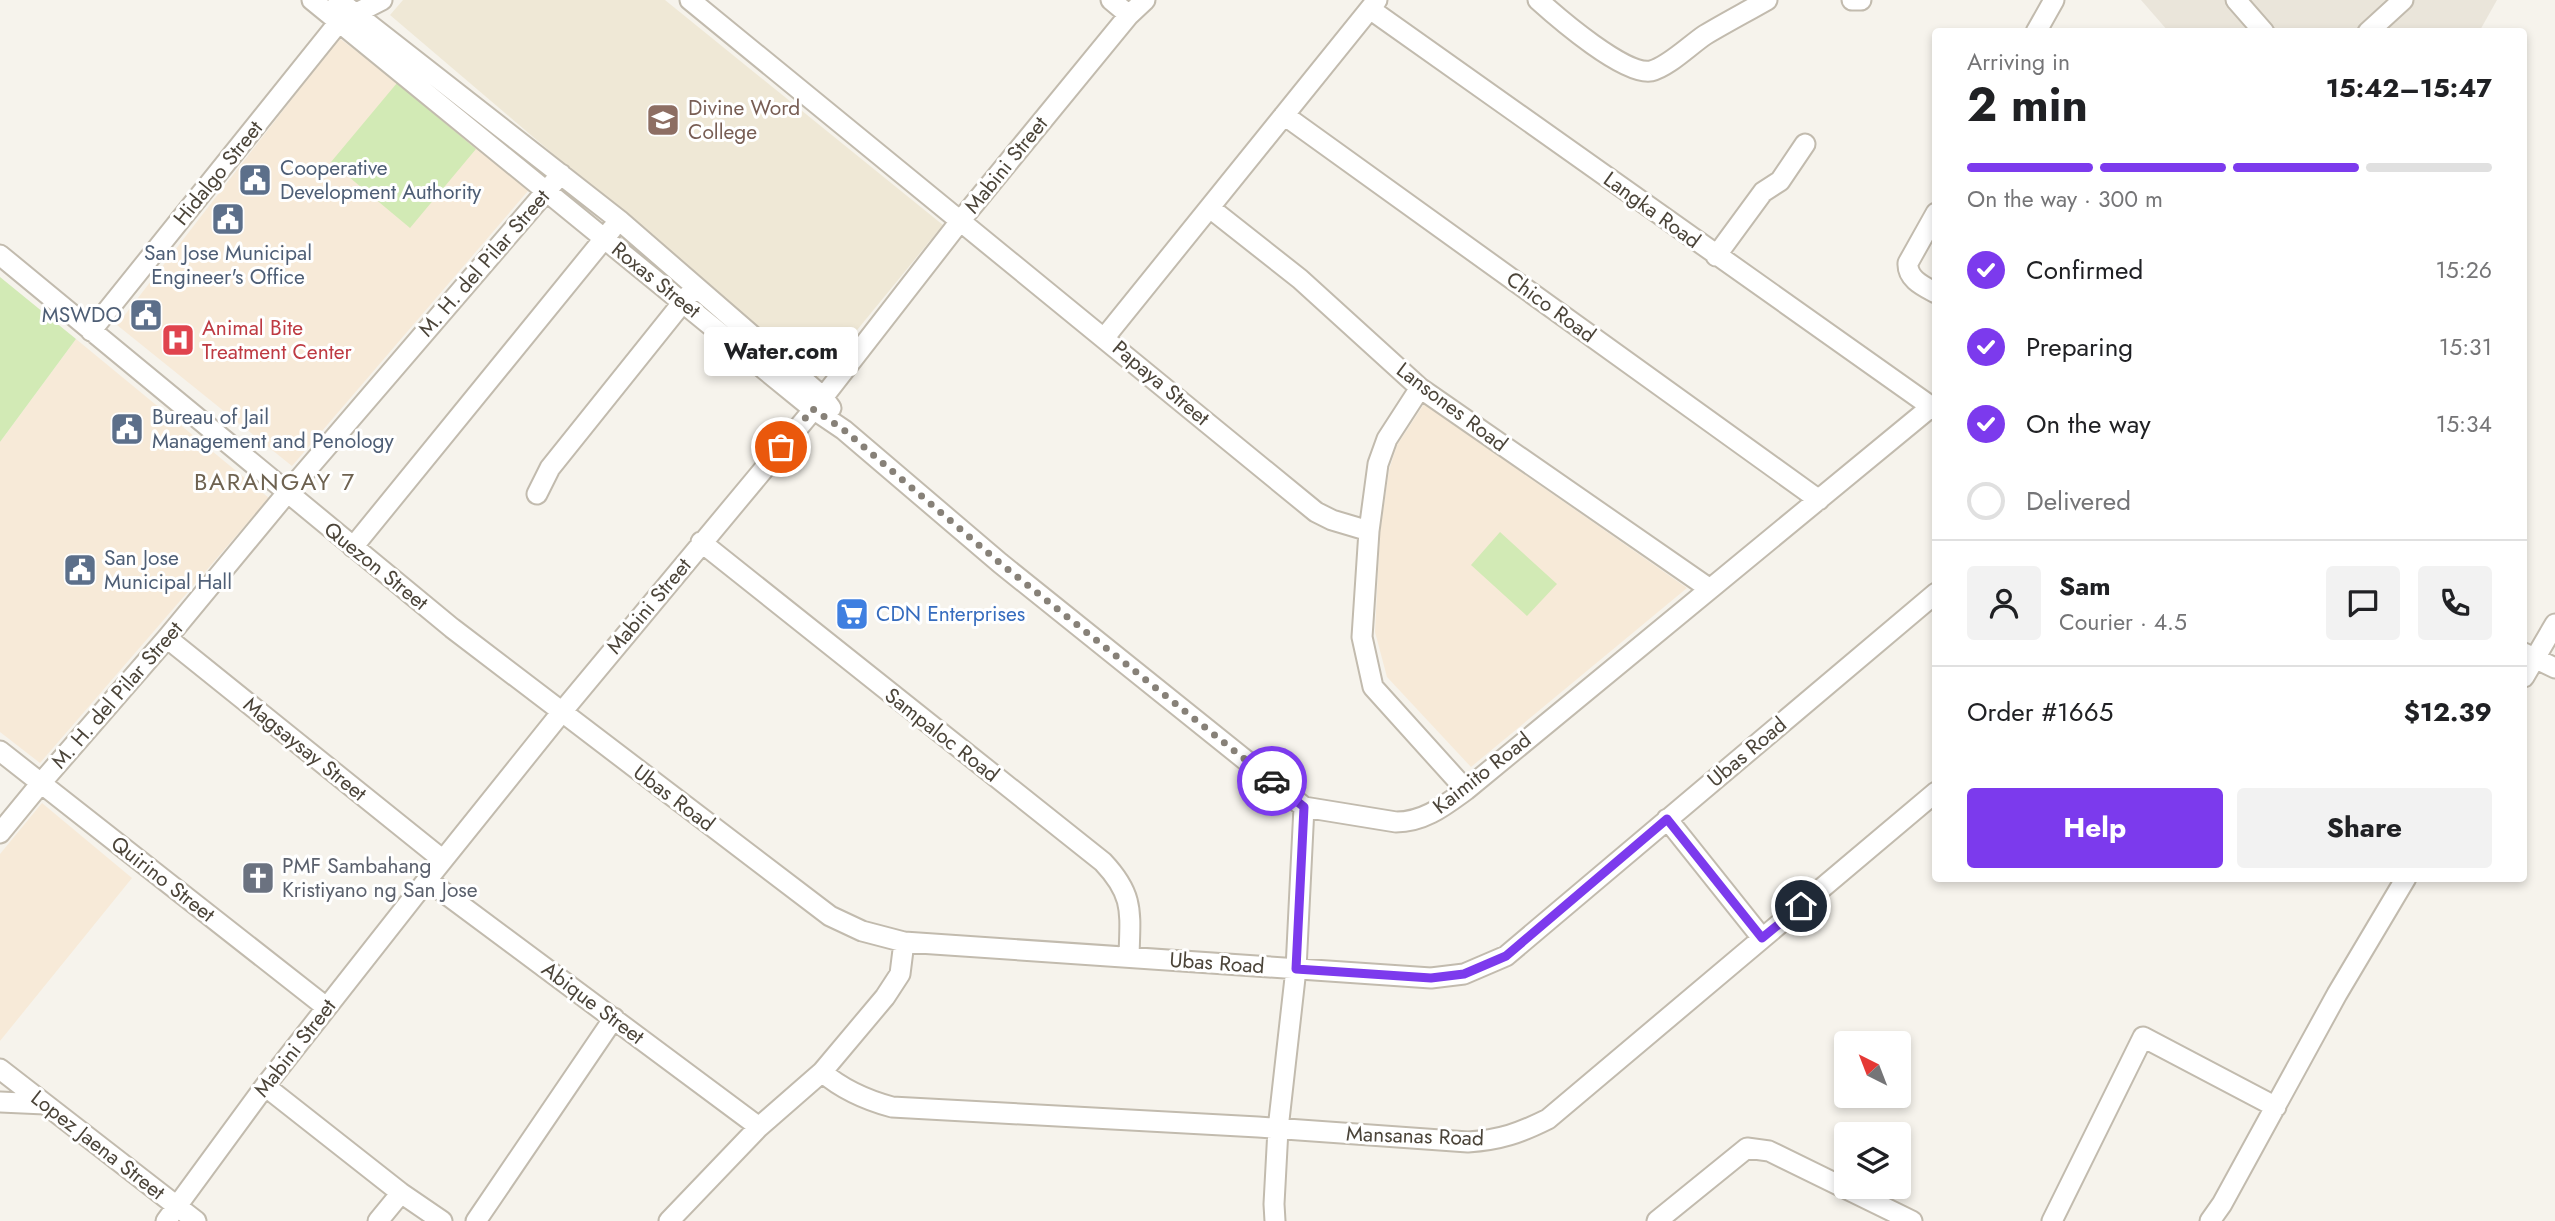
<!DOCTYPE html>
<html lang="en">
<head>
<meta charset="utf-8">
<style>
	body { margin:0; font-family:Jost,sans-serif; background:#f2f2f2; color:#202124; height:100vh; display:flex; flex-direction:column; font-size:26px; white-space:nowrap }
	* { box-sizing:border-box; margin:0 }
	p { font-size:23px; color:#757577 }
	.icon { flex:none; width:38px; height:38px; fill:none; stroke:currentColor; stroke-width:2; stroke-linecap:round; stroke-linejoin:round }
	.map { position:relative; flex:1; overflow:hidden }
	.drawer { position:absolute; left:1932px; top:28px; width:595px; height:854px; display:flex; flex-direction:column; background:#fff; border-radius:7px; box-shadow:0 4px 10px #0003 }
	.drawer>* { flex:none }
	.needle { width:46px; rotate:318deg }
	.buttons { position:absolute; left:1834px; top:1031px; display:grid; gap:14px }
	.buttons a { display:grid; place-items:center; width:77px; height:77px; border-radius:7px; background:#fff; box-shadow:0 4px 10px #0003; font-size:35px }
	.pin { position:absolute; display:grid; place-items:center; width:60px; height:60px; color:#fff; margin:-30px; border:4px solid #fff; border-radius:50%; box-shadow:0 2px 7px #0007 }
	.courier { position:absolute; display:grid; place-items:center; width:70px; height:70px; margin:-35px; border:5px solid #7c3aed; border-radius:50%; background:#fff; color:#222; box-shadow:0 2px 9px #0007 }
	.bubble { position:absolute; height:49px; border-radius:7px; background:#fff; box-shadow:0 4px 10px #0003; font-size:23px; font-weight:700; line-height:49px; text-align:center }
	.headline em { font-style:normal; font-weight:700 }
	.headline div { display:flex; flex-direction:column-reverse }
	.headline { display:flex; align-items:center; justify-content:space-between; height:119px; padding:0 35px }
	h1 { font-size:46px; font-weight:700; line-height:52px }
	.bar { display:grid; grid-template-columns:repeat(4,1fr); gap:10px 7px; align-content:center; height:84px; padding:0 35px }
	.bar i { height:9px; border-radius:5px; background:#e0e0e0 }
	.bar .active { background:#7c3aed }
	.bar p { grid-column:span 4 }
	.line { display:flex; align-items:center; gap:18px; padding:0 35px; border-top:2px solid #e0e0e0 }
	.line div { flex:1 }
	.round { display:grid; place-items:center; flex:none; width:74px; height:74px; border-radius:7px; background:#f2f2f2 }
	ol { padding:0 35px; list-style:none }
	li { display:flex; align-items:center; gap:21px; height:77px }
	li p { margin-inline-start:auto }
	li .icon { padding:7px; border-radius:50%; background:#7c3aed; color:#fff; stroke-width:4 }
	li:last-child { color:#757577 }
	li i { width:38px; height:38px; border:4px solid #e0e0e0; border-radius:50% }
	.primary-button { display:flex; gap:14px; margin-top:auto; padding:14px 35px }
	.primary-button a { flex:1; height:80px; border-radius:7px; background:#7c3aed; color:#fff; font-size:28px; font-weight:700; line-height:80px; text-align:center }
	.primary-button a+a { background:#f2f2f2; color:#202124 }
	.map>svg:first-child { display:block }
	.residential { fill:#eae5da }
	.commercial { fill:#f7ead8 }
	.education { fill:#efe8d6 }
	.green { fill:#d2eab5 }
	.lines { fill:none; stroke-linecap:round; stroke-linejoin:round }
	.minor-casing { stroke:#c2bbae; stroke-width:23 }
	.minor { stroke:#fff; stroke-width:19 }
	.done { stroke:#878178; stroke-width:7; stroke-dasharray:0 12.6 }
	.route { stroke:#7c3aed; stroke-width:9 }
	.labels { text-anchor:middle; stroke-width:6; stroke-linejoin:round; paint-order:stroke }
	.education-label { font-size:21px; fill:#785e54; stroke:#fff; text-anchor:start }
	.street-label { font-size:21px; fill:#4b4439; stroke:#fff }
	.service-label { font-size:21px; fill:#4e5e75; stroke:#fff; text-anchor:start }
	.health-label { font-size:21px; fill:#be3a42; stroke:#fff; text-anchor:start }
	.shop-label { font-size:21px; fill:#366cbe; stroke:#fff; text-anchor:start }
	.worship-label { font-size:21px; fill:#5b616d; stroke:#fff; text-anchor:start }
	.quarter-label { font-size:24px; letter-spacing:2px; fill:#6e6250; stroke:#fff }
</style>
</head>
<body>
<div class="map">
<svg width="2555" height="1221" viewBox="0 0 2555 1221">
	<rect width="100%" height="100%" fill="#f6f3ec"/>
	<path class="residential" d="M2141,0h356l-18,32 -311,-1z"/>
	<path class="commercial" d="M339,38l195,146 -242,282 -175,-141z
		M76,339l193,159 -229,265 -40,-31v-290z
		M1424,404l263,184 -216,179 -84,-90 -12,-45 5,-100 9,-62 8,-25z
		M42,803l90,75 -132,163v-187z"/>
	<path class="education" d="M403,0h262l278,225 -126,154 -427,-364z"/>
	<path class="green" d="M397,83l79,66 -66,79 -79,-66z
		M0,277l76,62 -76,103z
		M1500,532l57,52 -30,32 -56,-51z"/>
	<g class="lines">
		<defs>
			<path id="minor" d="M312,0l501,409 31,21 156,133 304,244 92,15c28,0 48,-16 70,-32l465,-383
				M338,0l281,220 204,177 8,11
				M690,0l626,512 16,8 37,11
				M1111,0l18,15
				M1538,0c20,18 87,76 113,71 17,-4 39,-26 54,-36 20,-12 41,-23 62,-35
				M1852,0h9
				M2236,0l28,32
				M1370,9l566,401
				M2036,32l18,-32
				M2368,32l35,-32
				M1284,115l535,385
				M1210,208l90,71 120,109 290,201
				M1936,213l-28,50c-1,16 15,23 28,30
				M0,255l452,373 378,288 32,15 42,11 527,36 33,-4 42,-18 430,-363
				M1716,256l47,-64 17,-11 25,-37
				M91,331l248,-309 43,-22
				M1105,337l272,-337
				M1420,388l-33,51 -9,25 -9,67 -7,106 11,50 93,103
				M537,494l13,-26 141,-176
				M701,542l402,320c32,34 27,51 26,95
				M353,547l259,-318
				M167,638l276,222
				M2524,653l31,15
				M2524,677l31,-53
				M0,751l326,256
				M1667,819l95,119
				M0,833l41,-50 126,-145 120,-145 274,-319
				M427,880l332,247
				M0,1069l196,152
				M822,1072c21,18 44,28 70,35l366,20 210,15c32,-2 52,-9 80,-23l388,-327
				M265,1086l136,107 41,28
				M0,1102l45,2
				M166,1221l99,-135 162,-206 134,-167 257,-309 143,-184 168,-205 16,-15
				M378,1221l23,-28
				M476,1221l138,-203
				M669,1221l90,-94 63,-55 63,-75 15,-23 4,-32
				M1275,1221l-1,-17 4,-75 18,-160 8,-162
				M1657,1221l90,-73 22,3 143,70
				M2052,1221l91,-184 133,70
				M2210,1221l12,-17 115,-210 69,-116"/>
		</defs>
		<use href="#minor" class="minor-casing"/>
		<use href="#minor" class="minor"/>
	</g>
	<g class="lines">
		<path class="done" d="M781,447l32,-38 31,21 156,133 272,218"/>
		<path class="route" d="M1272,781l32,26 -8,162 135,9 33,-4 42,-18 161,-137 95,119 39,-32"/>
	</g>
	<defs>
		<symbol id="university-square" viewBox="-11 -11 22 22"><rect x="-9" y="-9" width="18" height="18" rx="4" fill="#8d6e63" stroke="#fff"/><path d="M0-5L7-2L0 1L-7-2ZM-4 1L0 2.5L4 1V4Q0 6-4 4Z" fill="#fff"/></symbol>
		<symbol id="civic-square" viewBox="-11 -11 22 22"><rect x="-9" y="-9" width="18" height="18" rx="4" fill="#5c6f8a" stroke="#fff"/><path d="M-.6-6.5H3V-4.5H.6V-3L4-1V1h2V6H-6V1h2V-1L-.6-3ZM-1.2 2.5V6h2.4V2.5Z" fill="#fff"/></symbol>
		<symbol id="hospital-square" viewBox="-11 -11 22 22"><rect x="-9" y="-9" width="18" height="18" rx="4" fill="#e0444e" stroke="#fff"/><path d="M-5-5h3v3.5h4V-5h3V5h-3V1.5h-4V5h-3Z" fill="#fff"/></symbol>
		<symbol id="supermarket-square" viewBox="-11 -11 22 22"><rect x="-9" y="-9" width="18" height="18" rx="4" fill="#3f7fe0" stroke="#fff"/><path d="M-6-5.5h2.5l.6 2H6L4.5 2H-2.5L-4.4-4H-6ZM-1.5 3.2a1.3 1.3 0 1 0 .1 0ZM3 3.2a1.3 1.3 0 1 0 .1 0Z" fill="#fff"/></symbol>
		<symbol id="church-square" viewBox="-11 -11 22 22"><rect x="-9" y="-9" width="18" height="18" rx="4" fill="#6b7280" stroke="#fff"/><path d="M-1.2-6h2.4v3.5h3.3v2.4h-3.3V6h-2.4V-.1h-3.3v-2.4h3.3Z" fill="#fff"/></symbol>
	</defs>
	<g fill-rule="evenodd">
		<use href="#university-square" x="644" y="101" width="38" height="38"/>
		<use href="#civic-square" x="236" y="161" width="38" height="38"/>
		<use href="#civic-square" x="209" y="200" width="38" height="38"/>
		<use href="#civic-square" x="127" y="296" width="38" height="38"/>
		<use href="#hospital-square" x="159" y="321" width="38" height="38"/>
		<use href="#civic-square" x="108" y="410" width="38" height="38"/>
		<use href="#civic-square" x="61" y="551" width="38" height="38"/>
		<use href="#supermarket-square" x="833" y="595" width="38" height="38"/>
		<use href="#church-square" x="239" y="859" width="38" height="38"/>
	</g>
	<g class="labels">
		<g class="education-label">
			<text x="688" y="115">Divine Word<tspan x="688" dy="24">College</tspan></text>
		</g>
		<g class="street-label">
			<text transform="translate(1006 165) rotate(-51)" y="7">Mabini Street</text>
			<text transform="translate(218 173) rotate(-51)" y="7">Hidalgo Street</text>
			<text transform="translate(1652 210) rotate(36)" y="7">Langka Road</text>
			<text transform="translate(484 263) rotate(-49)" y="7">M. H. del Pilar Street</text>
			<text transform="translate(656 280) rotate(39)" y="7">Roxas Street</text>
			<text transform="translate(1551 307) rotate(36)" y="7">Chico Road</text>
			<text transform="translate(1161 383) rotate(40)" y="7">Papaya Street</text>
			<text transform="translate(1452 407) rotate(37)" y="7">Lansones Road</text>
			<text transform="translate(376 566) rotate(39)" y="7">Quezon Street</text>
			<text transform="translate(649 606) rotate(-50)" y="7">Mabini Street</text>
			<text transform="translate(117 695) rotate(-49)" y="7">M. H. del Pilar Street</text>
			<text transform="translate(942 735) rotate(38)" y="7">Sampaloc Road</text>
			<text transform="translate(305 749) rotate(39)" y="7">Magsaysay Street</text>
			<text transform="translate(1747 752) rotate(-40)" y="7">Ubas Road</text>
			<text transform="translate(1482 773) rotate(-38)" y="7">Kaimito Road</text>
			<text transform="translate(674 798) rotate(37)" y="7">Ubas Road</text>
			<text transform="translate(163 879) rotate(38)" y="7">Quirino Street</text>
			<text transform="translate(1217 963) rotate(4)" y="7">Ubas Road</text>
			<text transform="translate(593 1003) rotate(37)" y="7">Abique Street</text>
			<text transform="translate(295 1048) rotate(-52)" y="7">Mabini Street</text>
			<text transform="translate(1415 1136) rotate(2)" y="7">Mansanas Road</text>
			<text transform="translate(98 1145) rotate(38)" y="7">Lopez Jaena Street</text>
		</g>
		<g class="service-label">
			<text x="280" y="175">Cooperative<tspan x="280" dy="24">Development Authority</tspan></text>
			<text x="228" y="260" text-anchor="middle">San Jose Municipal<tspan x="228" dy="24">Engineer's Office</tspan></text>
			<text x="122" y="322" text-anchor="end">MSWDO</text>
			<text x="152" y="424">Bureau of Jail<tspan x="152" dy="24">Management and Penology</tspan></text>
			<text x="104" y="565">San Jose<tspan x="104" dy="24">Municipal Hall</tspan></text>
		</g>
		<g class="health-label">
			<text x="202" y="335">Animal Bite<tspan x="202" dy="24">Treatment Center</tspan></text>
		</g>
		<g class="shop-label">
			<text x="876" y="621">CDN Enterprises</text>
		</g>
		<g class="worship-label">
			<text x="282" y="873">PMF Sambahang<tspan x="282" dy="24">Kristiyano ng San Jose</tspan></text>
		</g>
		<g class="quarter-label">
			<text x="275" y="490">BARANGAY 7</text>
		</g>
	</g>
</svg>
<div class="buttons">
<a><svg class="needle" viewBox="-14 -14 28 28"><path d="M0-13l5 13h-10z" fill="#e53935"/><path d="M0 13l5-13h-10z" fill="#757577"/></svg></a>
<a><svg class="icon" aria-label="layers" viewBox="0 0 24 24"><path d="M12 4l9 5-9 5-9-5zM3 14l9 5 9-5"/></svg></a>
</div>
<div class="pin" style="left:781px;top:447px;background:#ea580c"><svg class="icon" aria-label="bag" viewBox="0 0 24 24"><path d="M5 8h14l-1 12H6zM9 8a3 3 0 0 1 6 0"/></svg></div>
<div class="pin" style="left:1801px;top:906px;background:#1f2937"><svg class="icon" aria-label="home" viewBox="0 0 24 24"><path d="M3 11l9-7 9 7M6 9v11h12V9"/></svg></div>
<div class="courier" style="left:1272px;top:781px"><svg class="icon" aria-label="car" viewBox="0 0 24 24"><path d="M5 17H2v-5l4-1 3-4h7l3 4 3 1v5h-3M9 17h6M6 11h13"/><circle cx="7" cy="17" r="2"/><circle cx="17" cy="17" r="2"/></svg></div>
<div class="bubble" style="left:704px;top:327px;width:154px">Water.com</div>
<section class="drawer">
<div class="headline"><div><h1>2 min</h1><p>Arriving in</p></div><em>15:42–15:47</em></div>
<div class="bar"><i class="active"></i><i class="active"></i><i class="active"></i><i></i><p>On the way · 300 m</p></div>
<ol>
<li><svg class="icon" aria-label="check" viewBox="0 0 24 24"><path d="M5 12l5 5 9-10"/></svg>Confirmed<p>15:26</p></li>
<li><svg class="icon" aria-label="check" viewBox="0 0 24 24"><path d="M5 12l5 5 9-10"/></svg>Preparing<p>15:31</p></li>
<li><svg class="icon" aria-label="check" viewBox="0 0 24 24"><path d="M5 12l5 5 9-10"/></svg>On the way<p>15:34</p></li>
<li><i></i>Delivered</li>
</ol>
<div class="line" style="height:126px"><a class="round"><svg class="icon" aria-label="person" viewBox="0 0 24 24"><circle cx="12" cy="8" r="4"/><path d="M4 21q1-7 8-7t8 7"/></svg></a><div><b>Sam</b><p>Courier · 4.5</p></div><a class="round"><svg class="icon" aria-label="chat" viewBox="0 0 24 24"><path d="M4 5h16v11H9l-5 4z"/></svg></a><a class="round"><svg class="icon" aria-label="phone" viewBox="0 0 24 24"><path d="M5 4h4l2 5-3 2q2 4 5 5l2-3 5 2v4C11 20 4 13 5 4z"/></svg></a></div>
<div class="line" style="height:91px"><div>Order #1665</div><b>$12.39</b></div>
<div class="primary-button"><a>Help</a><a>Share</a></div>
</section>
</div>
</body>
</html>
